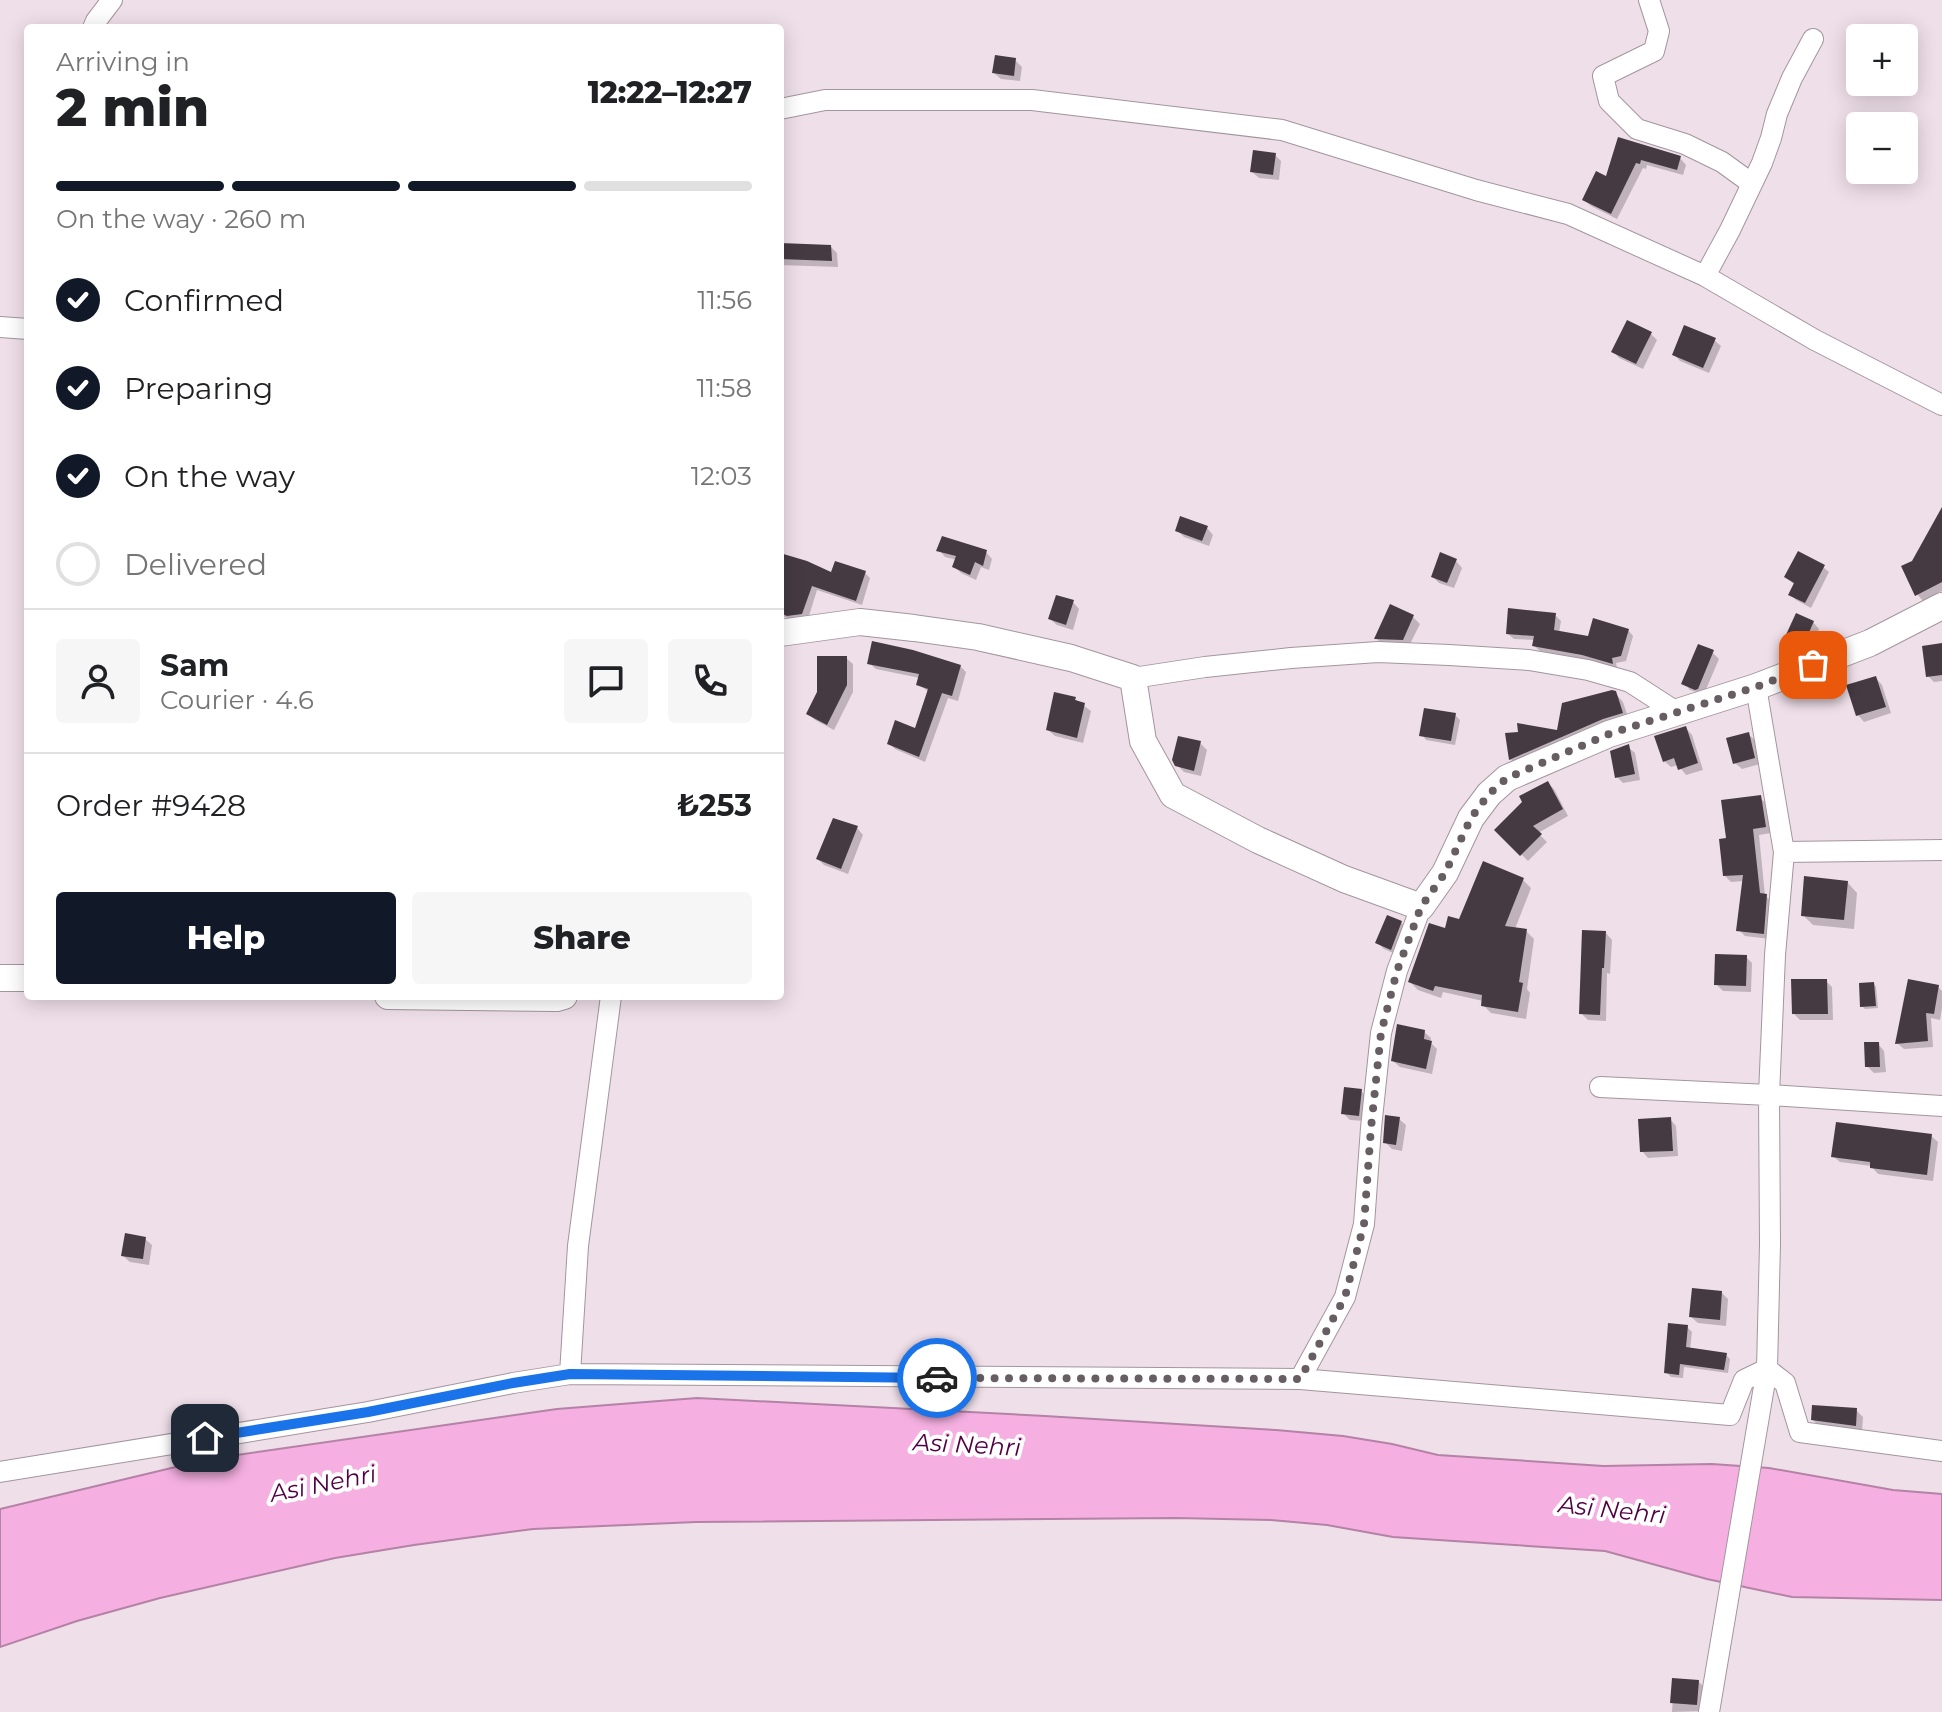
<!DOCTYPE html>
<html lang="en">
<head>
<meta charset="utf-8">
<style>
	body { margin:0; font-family:Montserrat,sans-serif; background:#f6f6f6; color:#202124; height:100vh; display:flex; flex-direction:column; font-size:30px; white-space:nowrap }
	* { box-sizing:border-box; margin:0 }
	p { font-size:26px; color:#757577 }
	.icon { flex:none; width:44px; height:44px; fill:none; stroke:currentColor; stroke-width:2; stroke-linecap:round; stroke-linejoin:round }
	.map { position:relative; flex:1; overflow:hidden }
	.sheet { position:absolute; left:24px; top:24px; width:760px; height:976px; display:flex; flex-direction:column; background:#fff; border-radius:8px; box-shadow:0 4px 20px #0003 }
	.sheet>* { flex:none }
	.fabs { position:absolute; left:1846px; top:24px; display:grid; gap:16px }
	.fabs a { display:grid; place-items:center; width:72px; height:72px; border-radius:8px; background:#fff; box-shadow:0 4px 20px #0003; font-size:40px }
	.pin { position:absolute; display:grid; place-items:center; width:68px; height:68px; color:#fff; margin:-34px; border-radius:16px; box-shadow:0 4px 12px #0006 }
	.courier { position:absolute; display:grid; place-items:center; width:80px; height:80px; margin:-40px; border:6px solid #1a73e8; border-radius:50%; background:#fff; color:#222; box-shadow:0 2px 10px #0007 }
	.head em { font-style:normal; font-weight:800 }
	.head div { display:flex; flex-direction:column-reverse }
	.head { display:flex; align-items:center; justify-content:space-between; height:136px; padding:0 32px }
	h1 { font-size:52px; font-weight:800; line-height:60px }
	.bar { display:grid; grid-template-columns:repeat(4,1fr); gap:12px 8px; align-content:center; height:96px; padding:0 32px }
	.bar i { height:10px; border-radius:6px; background:#e0e0e0 }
	.bar .current { background:#111827 }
	.bar p { grid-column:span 4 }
	.line { display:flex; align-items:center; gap:20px; padding:0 32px; border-top:2px solid #e0e0e0 }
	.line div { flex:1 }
	.round { display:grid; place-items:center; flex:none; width:84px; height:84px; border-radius:8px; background:#f6f6f6 }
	ol { padding:0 32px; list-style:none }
	li { display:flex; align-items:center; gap:24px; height:88px }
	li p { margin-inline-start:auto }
	li .icon { padding:8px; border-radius:50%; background:#111827; color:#fff; stroke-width:4 }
	li:last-child { color:#757577 }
	li i { width:44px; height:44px; border:4px solid #e0e0e0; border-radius:50% }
	.primary-button { display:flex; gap:16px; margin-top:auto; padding:16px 32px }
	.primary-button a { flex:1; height:92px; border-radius:8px; background:#111827; color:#fff; font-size:32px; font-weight:800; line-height:92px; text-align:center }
	.primary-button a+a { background:#f6f6f6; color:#202124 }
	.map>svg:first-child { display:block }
	.water { fill:#f5b0e1; stroke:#b482a6; stroke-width:2 }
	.shadow { fill:#0003 }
	.building { fill:#453a42 }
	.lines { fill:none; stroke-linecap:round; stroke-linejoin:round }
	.minor-casing { stroke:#a3959e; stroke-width:22 }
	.tertiary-casing { stroke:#a3959e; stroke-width:28 }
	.minor { stroke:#fff; stroke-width:20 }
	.tertiary { stroke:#fff; stroke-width:26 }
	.done { stroke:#665e63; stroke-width:8; stroke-dasharray:0 14.4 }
	.route { stroke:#1a73e8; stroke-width:10 }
	.labels { text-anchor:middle; stroke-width:8; stroke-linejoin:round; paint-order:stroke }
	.water-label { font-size:24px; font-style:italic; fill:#520044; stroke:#fff }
</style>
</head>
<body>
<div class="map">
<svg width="1942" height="1712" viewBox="0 0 1942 1712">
	<rect width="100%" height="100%" fill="#efdfe9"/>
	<path class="water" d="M697,1398l348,18 231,14 67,6 49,8 46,11 165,11 109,-2 57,4 124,22 49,4v106l-150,-3 -85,-18 -102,-28 -212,-14 -66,-12 -56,-5 -95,-2 -480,4 -163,7 -119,16 -79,13 -175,40 -83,23 -77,26v-138l209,-50 348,-50z"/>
	<path class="shadow" d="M1015,60l7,7 -2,14 -19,-2 -7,-6z
		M1619,139l61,19 6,7 -3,10 -36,-10 -1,4 -3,-1 -26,51 -26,-13 -7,-6 23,-21z
		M1275,155l6,6 -2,19 -20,-2 -7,-6z
		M780,245l51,2 6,6 1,14 -58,-2z
		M1651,334l6,6 -14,29 -24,-11 -6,-7z
		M1714,340l7,6 -12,27 -29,-12 -6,-7z
		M1207,528l6,7 -4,11 -25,-9 -7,-7z
		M1942,531v60l-19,10 -6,-7 -3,-32z
		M939,550l47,2 6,7 -3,11 -8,-3 -5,13 -15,-7 -7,-7 3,-6 -12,-3z
		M780,555l52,19 32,-2 6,6 -8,27 -45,-15 -9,29 -13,2 -15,-6z
		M1456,561l6,7 -8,20 -15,-5 -6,-6z
		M1823,567l6,5 -18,36 -15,-8 -6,-6 5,-9 -9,-8z
		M1073,602l6,7 -6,21 -16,-5 -7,-6z
		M1555,615l6,6 -2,12 30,5 39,-8 5,6 -7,25 -10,2 1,5 -27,-8 -50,-9 -6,-5 1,-6 -21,-1 -6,-5z
		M1413,617l7,7 -11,22 -26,-1 -6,-6z
		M1813,622l6,7 -13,30 -6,3 -12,-6 -6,-6z
		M1942,645v36l-8,1 -6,-6z
		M1712,652l7,7 -15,35 -14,-4 -6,-7z
		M846,658l7,6v28l-19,38 -19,-10 -7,-7z
		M869,663l91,3 6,6 -8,29 -10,-3 -23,64 -30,-13 -6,-6 27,-12 13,-39 -10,-7 1,-7 -44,-9z
		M1876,678l6,7 9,28 -27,9 -6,-7z
		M1615,693l8,9 6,18 -110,47 -9,-8 48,-27z
		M1075,699l16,12 -8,32 -28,-7 -7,-6z
		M1455,715l5,5 -5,25 -29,-5 -4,-5z
		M1686,728l6,7 11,35 -17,5 -8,-10 -7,2 -7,-6z
		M1748,734l7,6 5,24 -18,5 -7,-6z
		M1200,743l7,7 -6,26 -17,-4 -7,-7z
		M1628,747l7,6 5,27 -17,3 -6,-6z
		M1548,783l6,6 14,27 -30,17 9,9 -19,19 -31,-31z
		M1760,798l7,6 4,29 -12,2 6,61 8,6 -3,37 -25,-3 -6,-6 5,-49 -13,1 -6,-6 3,-36z
		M857,828l6,7 -15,39 -24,-9 -6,-6z
		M1523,880l8,8 -16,41 11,2 8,8 -7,50 3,4 -4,26 -35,-6 -8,-8v-4l-40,-9 -2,6 -23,-8 -8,-8 37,-51z
		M1847,882l10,11 -3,36 -41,-4 -10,-10z
		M1401,922l6,7 -9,26 -14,-6 -6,-6z
		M1606,933l6,7 -2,34 -3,-1 -1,48 -18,-1 -7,-7z
		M1746,957l6,6 -1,29 -28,-1 -7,-7z
		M1826,981l6,6 1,33h-33l-6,-6z
		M1874,984l2,3 2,21 -13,1 -3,-3z
		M1938,987l4,4v17l-2,12 -9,-2 2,29 -29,2 -7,-6z
		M1424,1032l7,6 -1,4 7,7 -5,25 -32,-7 -7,-6z
		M1878,1044l6,7 2,21 -12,1 -7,-7z
		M1361,1091l7,7 -3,23 -15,-1 -7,-7z
		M1399,1119l7,6 -4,26 -10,-2 -7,-7z
		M1670,1119l6,7 2,30 -30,2 -6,-7z
		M1931,1136l7,6 -5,39 -55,-7 -7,-8 -31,-4 -7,-6z
		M145,1239l7,6 -3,20 -19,-3 -7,-6z
		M1722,1293l6,6 -2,27 -28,-3 -7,-6z
		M1687,1327l5,5 -2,18 36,5 4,4 -2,14 -44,-6 -1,11 -12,-1 -5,-5z
		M1856,1410l7,7 -1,15 -43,-6 -6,-6z
		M1674,1680l25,2 6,6 -2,23 -31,1z"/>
	<path class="building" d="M995,55l21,3 -2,18 -22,-3z
		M1618,137l63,19 -4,14 -36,-10 -1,4 -4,-1 -25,51 -29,-14 14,-29 10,5z
		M1253,150l23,3 -3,22 -23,-3z
		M780,243l51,2 1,16 -52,-2z
		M1627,320l25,12 -16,32 -25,-12z
		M1684,325l32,13 -13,30 -31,-13z
		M1942,507v75l-27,14 -14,-30 11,-5z
		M1180,516l28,10 -6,15 -27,-10z
		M942,536l45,14 -4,16 -8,-4 -5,13 -18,-8 4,-11 -20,-5z
		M1798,551l27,14 -20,38 -17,-8 6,-12 -10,-6z
		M1440,552l17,7 -10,24 -16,-6z
		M780,553l27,8 24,11 4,-11 31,10 -10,30 -44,-15 -10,28 -15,2 -7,-3z
		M1056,595l18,5 -8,25 -18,-6z
		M1390,604l24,11 -11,25 -29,-1z
		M1508,608l48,5 -2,17 34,6 5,-18 36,11 -8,27 -9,2 1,6 -31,-9 -50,-9 2,-10 -28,-2z
		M1796,613l18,8 -14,32 -8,3 -13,-6z
		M872,641l41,9 48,15 -9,31 -10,-3 -23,64 -32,-13 8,-24 20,8 13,-39 -12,-4 3,-11 -52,-10z
		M1942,643v32l-16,2 -4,-31z
		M1698,644l16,6 -16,39 -3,1 -14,-6z
		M817,656h30v29l-20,40 -21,-11 11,-22z
		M1876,676l10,31 -30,9 -10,-31z
		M1612,690l4,1 7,22 -20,6 -94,41 -4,-27 13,-1 -1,-9 40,7 5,-27z
		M1054,692l22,5 -1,3 10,3 -8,35 -31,-8z
		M1424,708l32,5 -5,28 -32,-5z
		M1686,726l12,37 -20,7 -4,-12 -11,4 -9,-26z
		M1749,732l6,26 -22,6 -7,-26z
		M1178,736l23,5 -7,30 -19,-5 -3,-6z
		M1629,744l6,30 -20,4 -5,-27z
		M1548,781l15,28 -30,17 9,8 -22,22 -26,-26 28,-28 -3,-6z
		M1761,795l5,32 -13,2 7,64 7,1 -3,40 -28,-3 7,-56 -20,1 -4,-37 7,-1 -5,-38z
		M833,818l25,8 -17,43 -25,-10z
		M1483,861l41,17 -19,48 22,3 -8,53 4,1 -5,29 -37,-6 1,-11 -47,-9 -2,5 -25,-9 21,-59 16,5 3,-12 11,3z
		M1804,876l44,5 -4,39 -43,-4z
		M1387,915l15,6 -11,29 -16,-7z
		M1582,930l24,1 -2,37h-2l-2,47 -21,-1z
		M1715,954l32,1 -1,31 -32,-1z
		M1791,979h36l1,35h-36z
		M1908,979l31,6 -5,29 -8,-1 2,28 -33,3z
		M1874,982l2,24 -16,1 -1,-24z
		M1397,1024l28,6 -1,9 8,2 -6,28 -35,-8z
		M1864,1042h15l1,25h-15z
		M1344,1087l18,2 -3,27 -18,-2z
		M1385,1115l15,2 -4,28 -13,-2z
		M1671,1117l2,34 -33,1 -2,-33z
		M1836,1122l96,12 -5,41 -57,-7v-6l-39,-5z
		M125,1233l21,4 -3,22 -22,-3z
		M1692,1288l30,3 -2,29 -31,-3z
		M1668,1323l20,2 -2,22 41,6 -3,17 -44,-6 -1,11 -15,-2z
		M1812,1405l45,3 -1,18 -45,-6z
		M1672,1678l27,2 -2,25 -27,-2z"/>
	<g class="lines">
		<defs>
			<path id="minor" d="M1649,0l10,31 -5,20 -51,25 6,25 28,28 48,15 37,18 29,21
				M93,28l3,-7 16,-21
				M780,109l45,-9h207l250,30 194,60 92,24 137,62 110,64 127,65
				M1705,276l25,-46 32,-67 9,-25 6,-24 15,-36 21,-39
				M0,327l28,2
				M1133,678l72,-11 86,-9 87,-6 71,3 80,5 59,10 42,12 48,31
				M1784,852l158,-2
				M1600,1087l169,8 173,11
				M570,1374l8,-128 33,-250
				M1300,1379l45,-82 19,-73 7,-96 10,-95 16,-62 24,-64
				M0,1472l368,-60 145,-29 57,-9 730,5 430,36 14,-35 23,-11 18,14 15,49 142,19
				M1709,1712l58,-343 3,-125 -1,-149 6,-140 9,-103 -28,-165"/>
			<path id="tertiary" d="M780,633l80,-11 54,6 64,9 93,21 62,20 10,63 30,54 85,45 86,39 77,28 24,-34 26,-55 18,-24 18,-16 102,-44 147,-47 114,-44 72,-37
				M0,978h28
				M388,996l169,2 7,-2"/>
		</defs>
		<use href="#minor" class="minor-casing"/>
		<use href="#tertiary" class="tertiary-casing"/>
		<use href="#minor" class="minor"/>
		<use href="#tertiary" class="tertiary"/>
	</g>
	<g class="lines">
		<path class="done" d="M937,1378l363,1 45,-82 19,-73 7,-96 10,-95 16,-62 24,-64 24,-34 26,-55 18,-24 18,-16 102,-44 147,-47 57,-22"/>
		<path class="route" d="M205,1438l163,-26 145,-29 57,-9 367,4"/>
	</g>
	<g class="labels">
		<g class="water-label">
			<text transform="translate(967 1445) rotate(3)" y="8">Asi Nehri</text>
			<text transform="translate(323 1484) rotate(-11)" y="8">Asi Nehri</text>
			<text transform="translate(1612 1510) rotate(6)" y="8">Asi Nehri</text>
		</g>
	</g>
</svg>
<div class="fabs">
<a>+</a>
<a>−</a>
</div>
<div class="pin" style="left:1813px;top:665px;background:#ea580c"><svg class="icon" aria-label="bag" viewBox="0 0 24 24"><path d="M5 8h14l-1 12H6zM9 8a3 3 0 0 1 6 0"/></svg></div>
<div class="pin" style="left:205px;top:1438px;background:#1f2937"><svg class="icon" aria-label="home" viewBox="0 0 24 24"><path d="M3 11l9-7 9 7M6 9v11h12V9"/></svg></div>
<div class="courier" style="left:937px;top:1378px"><svg class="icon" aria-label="car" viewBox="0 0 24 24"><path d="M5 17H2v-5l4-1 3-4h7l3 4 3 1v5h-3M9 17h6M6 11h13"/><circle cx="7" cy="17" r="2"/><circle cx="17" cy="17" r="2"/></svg></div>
<section class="sheet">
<div class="head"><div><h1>2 min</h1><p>Arriving in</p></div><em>12:22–12:27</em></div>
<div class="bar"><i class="current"></i><i class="current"></i><i class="current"></i><i></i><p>On the way · 260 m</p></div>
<ol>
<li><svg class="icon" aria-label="check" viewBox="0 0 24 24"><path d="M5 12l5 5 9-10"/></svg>Confirmed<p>11:56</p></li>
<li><svg class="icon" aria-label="check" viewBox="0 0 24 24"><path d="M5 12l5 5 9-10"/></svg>Preparing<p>11:58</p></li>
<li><svg class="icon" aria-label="check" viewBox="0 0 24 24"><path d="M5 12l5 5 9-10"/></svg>On the way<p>12:03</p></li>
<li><i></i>Delivered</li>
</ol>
<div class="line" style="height:144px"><a class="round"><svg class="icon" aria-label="person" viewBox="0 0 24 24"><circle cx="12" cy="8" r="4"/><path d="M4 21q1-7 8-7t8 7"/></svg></a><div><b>Sam</b><p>Courier · 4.6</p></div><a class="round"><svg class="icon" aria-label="chat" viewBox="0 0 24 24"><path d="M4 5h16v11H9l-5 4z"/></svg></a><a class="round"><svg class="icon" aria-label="phone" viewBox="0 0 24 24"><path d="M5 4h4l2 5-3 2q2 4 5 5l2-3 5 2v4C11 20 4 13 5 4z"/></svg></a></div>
<div class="line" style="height:104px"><div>Order #9428</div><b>₺253</b></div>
<div class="primary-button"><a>Help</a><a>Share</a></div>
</section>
</div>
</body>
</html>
